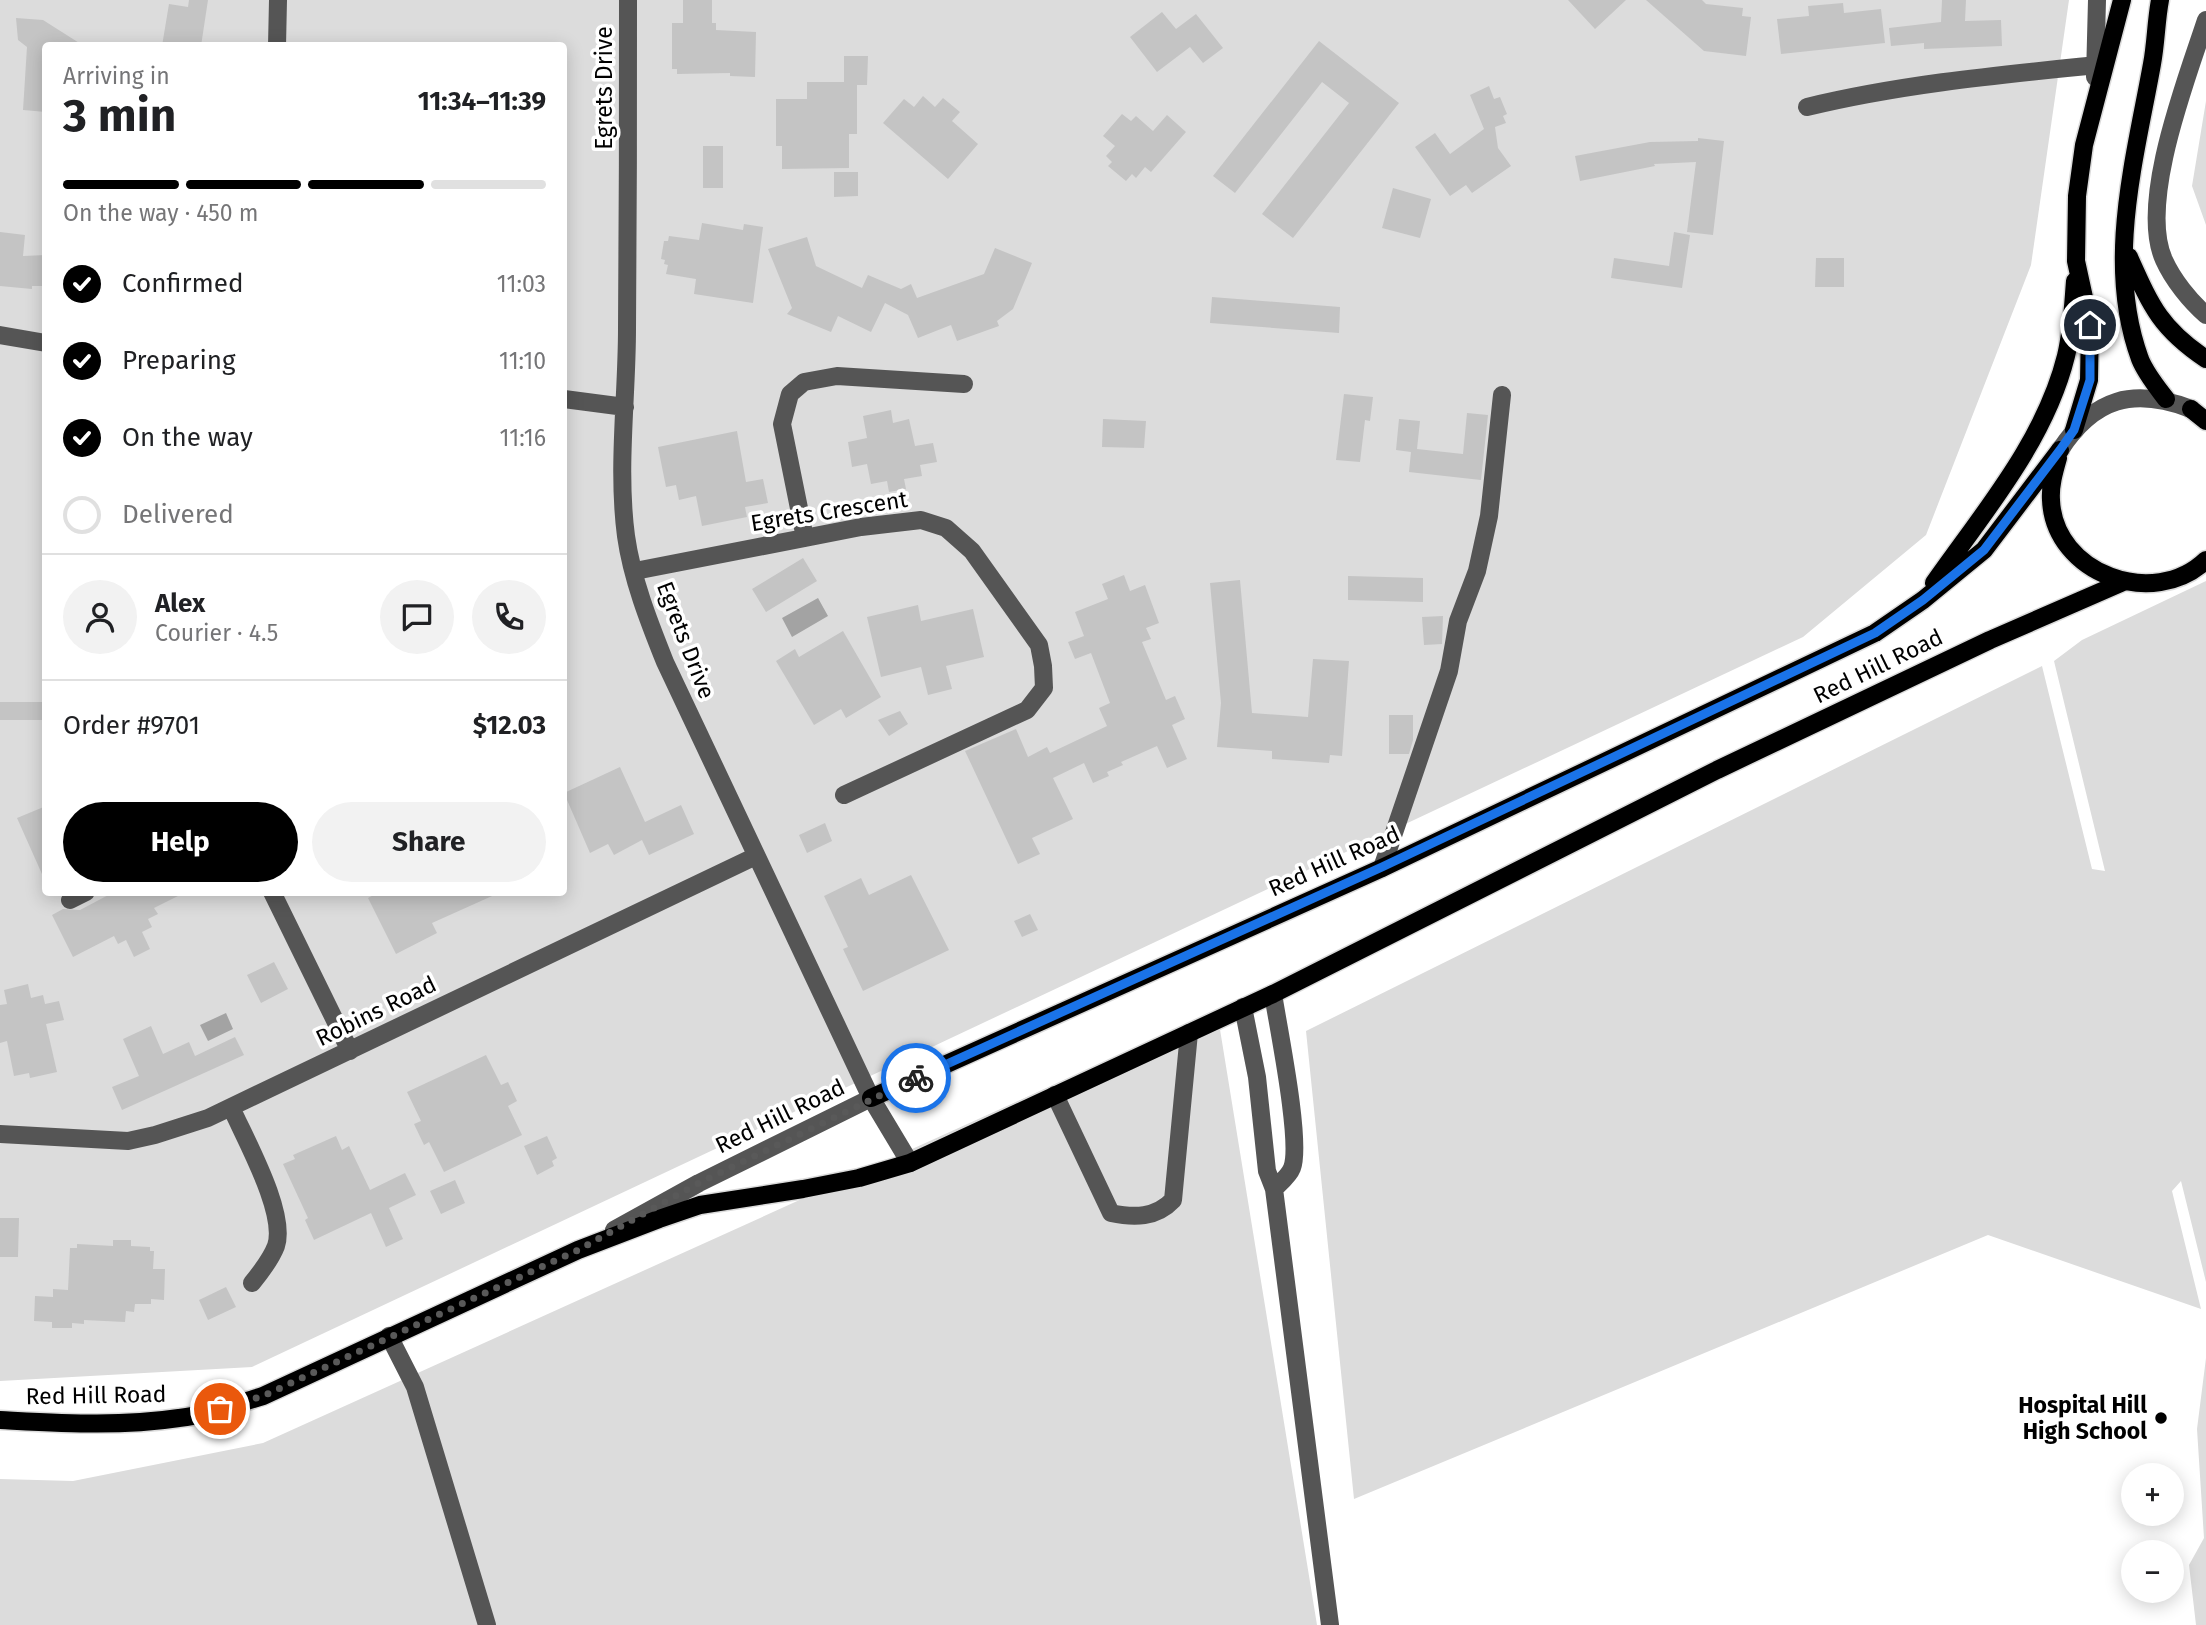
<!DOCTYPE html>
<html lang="en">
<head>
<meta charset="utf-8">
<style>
	body { margin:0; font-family:"Fira Sans",sans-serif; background:#f2f2f2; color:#202124; height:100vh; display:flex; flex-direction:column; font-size:26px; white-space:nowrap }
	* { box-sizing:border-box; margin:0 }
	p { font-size:23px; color:#757577 }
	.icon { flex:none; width:38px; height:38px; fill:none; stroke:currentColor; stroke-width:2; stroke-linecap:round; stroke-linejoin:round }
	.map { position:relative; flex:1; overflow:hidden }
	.side { position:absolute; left:42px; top:42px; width:525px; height:854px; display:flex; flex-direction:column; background:#fff; border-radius:7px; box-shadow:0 4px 18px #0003 }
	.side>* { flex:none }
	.buttons { position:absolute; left:2121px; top:1463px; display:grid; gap:14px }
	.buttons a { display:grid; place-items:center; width:63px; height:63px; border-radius:50%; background:#fff; box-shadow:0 4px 18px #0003; font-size:35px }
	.pin { position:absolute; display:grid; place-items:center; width:60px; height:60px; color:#fff; margin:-30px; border:4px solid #fff; border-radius:50%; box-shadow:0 2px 7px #0007 }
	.courier { position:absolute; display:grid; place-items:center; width:70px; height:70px; margin:-35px; border:5px solid #1a73e8; border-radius:50%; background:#fff; color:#222; box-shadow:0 2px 9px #0007 }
	.summary em { font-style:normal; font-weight:700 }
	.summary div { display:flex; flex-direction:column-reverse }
	.summary { display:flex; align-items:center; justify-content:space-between; height:119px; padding:0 21px }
	h1 { font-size:46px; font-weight:700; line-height:52px }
	.bar { display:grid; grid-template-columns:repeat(4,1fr); gap:10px 7px; align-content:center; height:84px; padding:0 21px }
	.bar i { height:9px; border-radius:5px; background:#e0e0e0 }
	.bar .current { background:#000 }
	.bar p { grid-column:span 4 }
	.line { display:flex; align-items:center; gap:18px; padding:0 21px; border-top:2px solid #e0e0e0 }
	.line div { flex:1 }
	.round { display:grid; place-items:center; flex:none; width:74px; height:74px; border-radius:37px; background:#f2f2f2 }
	ol { padding:0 21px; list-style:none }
	li { display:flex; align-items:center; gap:21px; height:77px }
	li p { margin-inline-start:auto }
	li .icon { padding:7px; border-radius:50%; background:#000; color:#fff; stroke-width:4 }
	li:last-child { color:#757577 }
	li i { width:38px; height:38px; border:4px solid #e0e0e0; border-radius:50% }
	.cta { display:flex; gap:14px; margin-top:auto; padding:14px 21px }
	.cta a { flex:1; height:80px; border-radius:42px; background:#000; color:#fff; font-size:28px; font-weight:700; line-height:80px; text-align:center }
	.cta a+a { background:#f2f2f2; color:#202124 }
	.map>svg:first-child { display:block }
	.green { fill:#dcdcdc; fill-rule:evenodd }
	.water { fill:#a3a3a3 }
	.building { fill:#c4c4c4 }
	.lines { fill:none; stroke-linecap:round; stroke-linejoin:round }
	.major-casing { stroke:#dbdbdb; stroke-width:21 }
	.minor { stroke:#555; stroke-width:18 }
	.major { stroke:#000; stroke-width:18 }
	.done { stroke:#595959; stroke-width:7; stroke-dasharray:0 12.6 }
	.route { stroke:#1a73e8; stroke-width:9 }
	.poi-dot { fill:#000; stroke:#fff; stroke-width:2.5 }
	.labels { text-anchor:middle; stroke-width:7; stroke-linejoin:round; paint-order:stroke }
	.street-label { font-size:23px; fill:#000; stroke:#fff }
	.poi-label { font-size:23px; font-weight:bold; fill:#000; stroke:#fff; text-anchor:end }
</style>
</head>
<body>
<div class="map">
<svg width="2206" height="1625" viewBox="0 0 2206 1625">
	<rect width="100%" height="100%" fill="#fff"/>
	<path class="green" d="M0,0h2069l-38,265 -105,270 -123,102 -1551,730 -252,14zM46,46h518v846h-518z
		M2206,101v124l-14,-39z
		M2206,581v701l-25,-101 -9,10 29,118 -213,-74 -634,264 -48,-468 736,-365 50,203 13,2 -51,-210 28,-21z
		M1217,1011l100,614h-1317v-146l73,2 190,-38z
		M2206,1358v267h-10l-7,-60 15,-27 -7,-109z"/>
	<path class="water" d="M818,598l10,18 -36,21 -10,-19z
		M226,1013l7,16 -25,12 -8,-16z"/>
	<path class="building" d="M189,0h19l-7,46h-39l7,-42 19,3z
		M683,0h29v23h4v7l40,2 -1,45 -25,-1v-3l-53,1v-5h-5v-46h11z
		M1568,0h58l-31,29z
		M1646,0h56l4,4 37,4 -1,8 9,1 -5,39 -42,-5z
		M1942,0h24l-1,21 36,-1 1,26 -78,3v-6l-33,3 -2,-18 52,-6z
		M1843,3l1,10 37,-4 4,34 -104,11 -4,-35 32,-3 -1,-10z
		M1162,12l14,17 20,-15 27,34 -20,15 -13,-16 -33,25 -27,-35z
		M16,18l27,2 41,26h-38v66l-23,-2 4,-63 -9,-7z
		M1319,41l80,62 -106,135 -31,-24 87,-111 -27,-21 -87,111 -22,-17z
		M844,56h24l-1,29h-10v49h-8v34l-67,1v-23h-6v-47h31v-17h37z
		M1489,86l5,13 6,-2 7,17 -4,2 3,7 -11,4 3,21 13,18 -39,27 -6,-8 -16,11 -35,-49 20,-14 15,21 34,-25 -14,-34z
		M923,96l12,11 8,-9 17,14 -8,9 26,23 -30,35 -65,-56 21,-24 10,8z
		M1122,114l9,7 5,-5 17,15 14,-16 19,17 -35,40 -6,-5 -9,11 -4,-4 -6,7 -18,-15 4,-4 -6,-6 9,-10 -12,-10z
		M1698,138l26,3 -11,94 -26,-3 9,-70 -42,2 1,2 -75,15 -5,-25 75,-14 48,-1z
		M703,146h20v42h-20z
		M834,172h24v24l-24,1z
		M1393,188l38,11 -11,39 -38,-10z
		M702,223l41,7 1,-6 19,3 -10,76 -59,-9 2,-15 -30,-5 2,-9 -4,-1 1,-4 -4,-1 3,-18h4l1,-5 30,4z
		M0,232l25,3 -2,21 23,-1v31h-14v3l-32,-3z
		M1674,232l16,3 -8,53 -71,-10 3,-20 55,8z
		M807,237l9,29 46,22 6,-13 33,14 10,-5 6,14 67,-24 11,-26 37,15 -19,46 -16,12 2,5 -42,15 -6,-16 -33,13 -10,-23 -23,-12 -14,29 -33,-16 -7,16 -44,-18 5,-6 -24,-59z
		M1816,258h28v29h-29z
		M1212,297l128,10 -1,26 -129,-10z
		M1344,394l29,3 -3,24 -5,-1 -5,42 -24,-2z
		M891,410l2,13 16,-4 6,27 18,-3 4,19 -17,3 2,11 -18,3 2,10 -17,3 -2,-11 -16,3 -4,-20 -15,3 -4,-25 19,-4 -4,-22z
		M1467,413l21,2 -7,65 -72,-8 2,-20 -15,-2 3,-31 21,2 -3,28 46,5z
		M1103,419l43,2 -2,27 -42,-1z
		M737,431l9,51 17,-3 5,24 -23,4 2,10 -45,9 -6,-30 -17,4 -3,-15 -10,2 -8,-40z
		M803,558l14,23 -51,31 -14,-23z
		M1124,575l6,16 15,-6 14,38 -13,5 5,11 -9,3 24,58 9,-4 10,23 -13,6 15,34 -20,9 -10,-22 -36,16 2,3 -16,7 2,4 -16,7 -9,-20 -31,15 20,41 -41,19 8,16 -22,10 -53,-113 51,-22 12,28 19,-10 3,6 57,-27 -8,-18 11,-5 -19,-50 -16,6 -7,-17 16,-6 -9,-24 33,-13 -6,-15z
		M1348,576l75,2v24l-75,-2z
		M1240,580l12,133 56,4 5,-58 36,2 -7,95 -12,-1 -1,8 -57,-4v-8l-55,-4 4,-44 -11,-120z
		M918,605l3,16 52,-12 11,48 -38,9 6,23 -24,6 -7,-28 -40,10 -14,-60z
		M1443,616l-1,28 -18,1 -2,-28z
		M843,631l38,66 -35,21 -5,-9 -27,16 -38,-64 19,-12 4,8z
		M0,702h44v18h-44z
		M900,711l8,13 -19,12 -11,-16z
		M1389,715h24v25l-4,14h-20z
		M620,767l25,55 36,-17 13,29 -45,21 -7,-15 -28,15 -6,-11 -18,9 -26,-60z
		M46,806v77l-29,-65z
		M825,823l7,18 -25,12 -8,-18z
		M911,875l38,75 -86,41 -20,-42 5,-2 -24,-51 37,-18 8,17z
		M114,892h72l-32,16 4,6 -10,5 4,8 -10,5 8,17 -16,8 -8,-17 -8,4 -4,-8 -41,21 -21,-42 11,-6 17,1z
		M379,892h122l-69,31 5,10 -41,21 -28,-56z
		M1030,914l8,16 -16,7 -8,-16z
		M274,962l14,27 -27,14 -14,-28z
		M28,984l3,14 12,-3 2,9 14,-3 5,19 -18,4 11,48 -27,6 -1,-5 -15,3 -7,-35 -7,2v-38l7,-1 -3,-14z
		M151,1026l12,28 26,-12 6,14 40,-19 9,18 -122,55 -10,-23 27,-11 -16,-37z
		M486,1055l15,30 7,-3 9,19 -9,5 14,29 -78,37 -15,-30 -5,3 -10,-21 7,-3 -14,-29z
		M336,1136l6,14 7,-4 21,44 35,-17 11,22 -27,13 14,31 -17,8 -15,-34 -57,27 -9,-20 3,-2 -25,-54 12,-5 -2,-4z
		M547,1136l10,22 -5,3 2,5 -17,9 -13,-29z
		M455,1180l10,23 -24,11 -11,-23z
		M0,1218h19l-1,39h-18z
		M113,1240h18v6l19,1v4h4l-1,18h12l-1,31 -13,-1v5h-16l-1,8 -8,-1 -1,11 -41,-2v4l-12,-1v5h-20v-6l-18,-1 1,-25 18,1v-8l15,1 2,-42h7v-4l36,2z
		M226,1287l10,20 -28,13 -9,-20z"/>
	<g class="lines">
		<defs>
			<path id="major" d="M2160,0c-4,21 -4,43 -8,64 -17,95 -47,200 -12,295 6,15 17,28 26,40
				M2129,257c22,49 31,71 77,102
				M2191,409l15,12
				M2074,430l15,-50 1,-55 -14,-64 1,-65 7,-51 38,-145
				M2058,458c-4,14 -8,28 -7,42 3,74 103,110 155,60
				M1934,583c49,-70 111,-142 132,-227 6,-25 7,-50 9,-75
				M871,1098l511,-230 493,-235 48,-33 61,-50 76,-100
				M0,1420c60,3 120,7 179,-2 29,-3 57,-14 84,-22l315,-146 81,-31 41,-14 103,-16 56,-11 51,-15 363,-169 444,-224 273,-130 133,-58"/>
		</defs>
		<use href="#major" class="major-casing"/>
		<path class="minor" d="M628,0c0,110 0,219 -1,329 0,68 -10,139 -1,207 6,43 23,86 39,126l206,436 39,65
			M2206,20c-19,58 -68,183 -42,240 9,20 26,41 42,55
			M277,46l1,-46
			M2095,77l2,-77
			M1807,107c95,-23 192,-32 290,-42
			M0,335l46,8
			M564,399l61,8
			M2060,450c34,-52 73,-63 131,-41
			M805,538l-23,-114 8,-30 14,-12 33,-6 127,8
			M635,571l226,-44 60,-7 25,8 26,23 67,94 4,21 1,22 -17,22 -183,85
			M1382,868l67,-197 9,-50 19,-50 12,-55 13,-121
			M272,892l78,159
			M70,900l16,-8
			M1273,994c5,32 29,149 19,174 -3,8 -12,15 -18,21
			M1243,1007l14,70 10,94 7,18 56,436
			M1055,1095l56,118c23,5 45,5 62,-13l16,-167
			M231,1107c14,32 56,106 45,139 -5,13 -15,26 -24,37
			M0,1134l128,7 27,-6 53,-17 548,-262
			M614,1230l85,-47 172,-85
			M389,1336l26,51 72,238"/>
		<use href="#major" class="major"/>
	</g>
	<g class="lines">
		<path class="done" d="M220,1409l43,-13 315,-146 121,-67 217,-105"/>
		<path class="route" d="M916,1078l466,-211 493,-234 48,-33 61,-50 76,-100 14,-20 16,-50v-55"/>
	</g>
	<circle class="poi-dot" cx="2161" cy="1418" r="7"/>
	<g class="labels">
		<g class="street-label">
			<text transform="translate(604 88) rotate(-90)" y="8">Egrets Drive</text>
			<text transform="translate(829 511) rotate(-9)" y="8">Egrets Crescent</text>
			<text transform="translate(686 640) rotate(69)" y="8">Egrets Drive</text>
			<text transform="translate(1878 666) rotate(-26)" y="8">Red Hill Road</text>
			<text transform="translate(1334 861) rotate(-24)" y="8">Red Hill Road</text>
			<text transform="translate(376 1011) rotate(-26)" y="8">Robins Road</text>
			<text transform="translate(780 1116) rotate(-26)" y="8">Red Hill Road</text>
			<text transform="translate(96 1395) rotate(-1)" y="8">Red Hill Road</text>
		</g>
		<g class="poi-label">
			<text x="2147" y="1413">Hospital Hill<tspan x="2147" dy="26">High School</tspan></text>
		</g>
	</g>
</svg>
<div class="buttons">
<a>+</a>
<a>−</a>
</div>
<div class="pin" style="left:220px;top:1409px;background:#ea580c"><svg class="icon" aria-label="bag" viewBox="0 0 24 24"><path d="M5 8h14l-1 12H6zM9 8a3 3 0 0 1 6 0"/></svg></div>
<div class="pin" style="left:2090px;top:325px;background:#1f2937"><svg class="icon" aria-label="home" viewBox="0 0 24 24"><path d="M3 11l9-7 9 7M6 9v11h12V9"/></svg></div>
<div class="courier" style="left:916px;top:1078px"><svg class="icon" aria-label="bike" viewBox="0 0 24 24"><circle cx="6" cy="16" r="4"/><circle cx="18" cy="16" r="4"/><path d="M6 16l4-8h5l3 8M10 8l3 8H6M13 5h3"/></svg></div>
<section class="side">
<div class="summary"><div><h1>3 min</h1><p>Arriving in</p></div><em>11:34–11:39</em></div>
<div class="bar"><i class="current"></i><i class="current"></i><i class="current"></i><i></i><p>On the way · 450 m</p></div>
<ol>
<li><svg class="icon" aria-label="check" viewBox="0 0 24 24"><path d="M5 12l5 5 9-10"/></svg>Confirmed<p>11:03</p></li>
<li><svg class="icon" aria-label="check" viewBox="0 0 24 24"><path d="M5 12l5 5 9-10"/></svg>Preparing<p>11:10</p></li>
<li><svg class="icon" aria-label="check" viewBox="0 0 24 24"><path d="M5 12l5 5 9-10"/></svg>On the way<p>11:16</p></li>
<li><i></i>Delivered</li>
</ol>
<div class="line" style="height:126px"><a class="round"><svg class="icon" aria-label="person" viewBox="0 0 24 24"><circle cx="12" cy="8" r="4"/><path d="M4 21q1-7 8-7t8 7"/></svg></a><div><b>Alex</b><p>Courier · 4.5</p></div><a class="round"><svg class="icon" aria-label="chat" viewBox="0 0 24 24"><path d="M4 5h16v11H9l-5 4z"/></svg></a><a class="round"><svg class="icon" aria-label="phone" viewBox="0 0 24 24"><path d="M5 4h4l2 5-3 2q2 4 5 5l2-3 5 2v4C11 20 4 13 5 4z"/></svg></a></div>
<div class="line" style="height:91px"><div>Order #9701</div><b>$12.03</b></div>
<div class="cta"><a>Help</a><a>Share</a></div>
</section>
</div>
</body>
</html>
